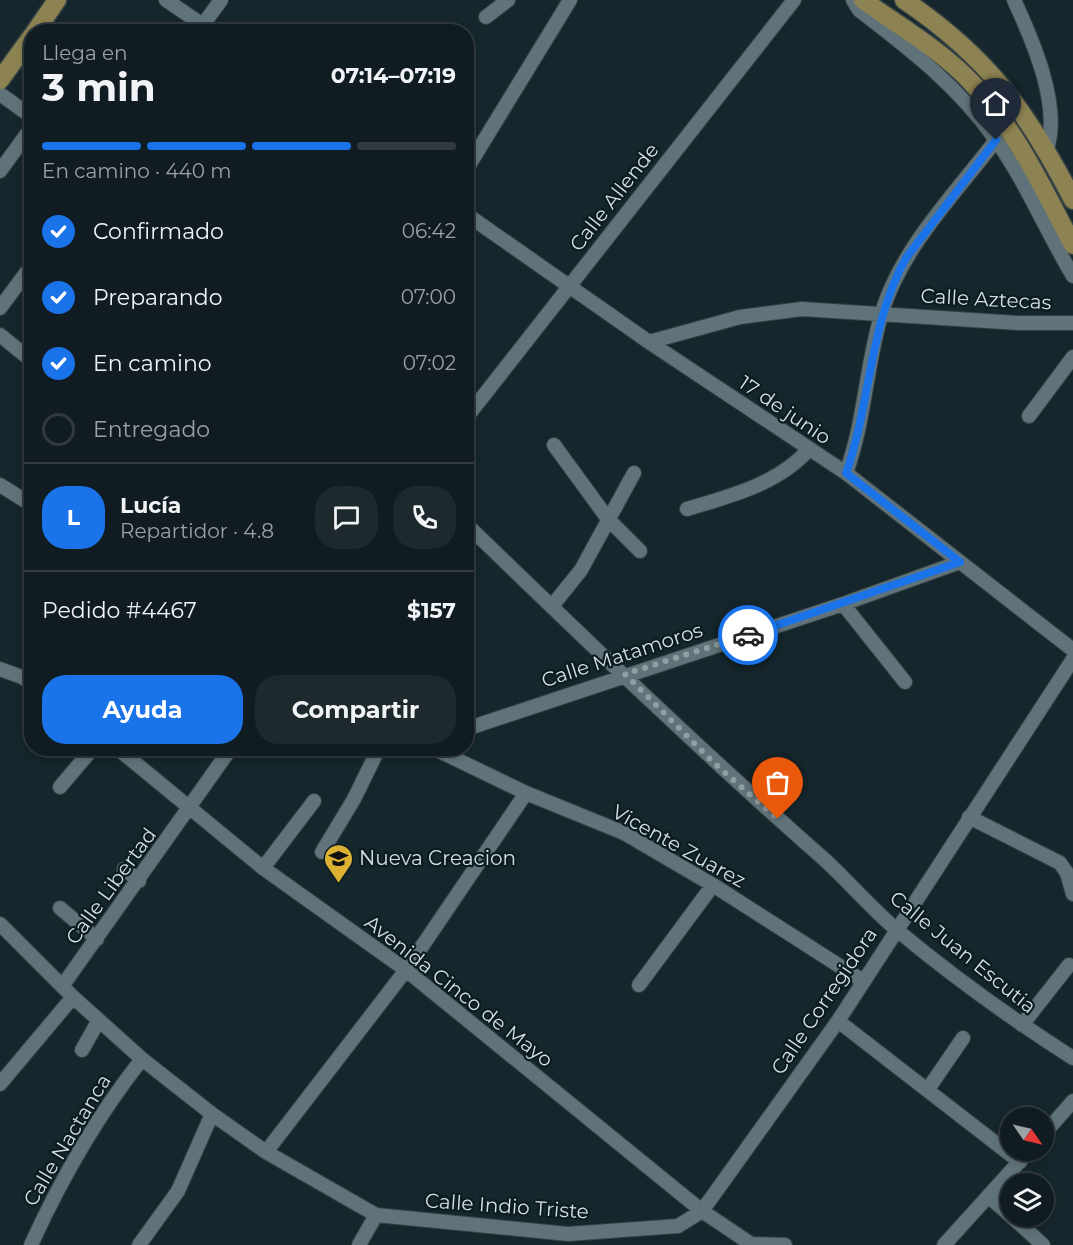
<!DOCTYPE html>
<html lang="es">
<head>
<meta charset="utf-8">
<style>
	body { margin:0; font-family:Montserrat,sans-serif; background:#1e292e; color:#f1f3f6; height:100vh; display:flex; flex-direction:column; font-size:22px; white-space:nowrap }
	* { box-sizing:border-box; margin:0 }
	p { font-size:20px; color:#9ca1a5 }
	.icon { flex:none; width:33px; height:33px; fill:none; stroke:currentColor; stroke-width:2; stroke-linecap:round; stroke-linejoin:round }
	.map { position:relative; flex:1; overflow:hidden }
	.sheet { position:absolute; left:24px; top:24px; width:450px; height:732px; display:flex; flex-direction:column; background:#101c21; border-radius:24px; box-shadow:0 3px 9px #0003,0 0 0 2px #303a3f }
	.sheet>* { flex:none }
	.needle { width:39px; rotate:124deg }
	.tools { position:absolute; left:1000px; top:1107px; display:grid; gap:12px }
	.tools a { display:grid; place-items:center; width:54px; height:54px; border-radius:50%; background:#101c21; box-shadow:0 3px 9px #0003,0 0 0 2px #303a3f; font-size:30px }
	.pin { position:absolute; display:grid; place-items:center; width:51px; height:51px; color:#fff; margin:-62px -26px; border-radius:50% 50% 50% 0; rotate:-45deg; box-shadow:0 0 6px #0007 }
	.pin .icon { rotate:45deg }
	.courier { position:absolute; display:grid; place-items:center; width:60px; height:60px; margin:-30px; border:4px solid #1a73e8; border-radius:50%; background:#fff; color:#222; box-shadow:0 2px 8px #0007 }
	.headline em { font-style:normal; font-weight:700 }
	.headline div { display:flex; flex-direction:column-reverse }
	.headline { display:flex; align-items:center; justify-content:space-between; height:102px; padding:0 18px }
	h1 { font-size:39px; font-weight:700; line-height:45px }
	.bar { display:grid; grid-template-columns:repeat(4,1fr); gap:9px 6px; align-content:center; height:72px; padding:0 18px }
	.bar i { height:8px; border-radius:4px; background:#303a3f }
	.bar .selected { background:#1a73e8 }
	.bar p { grid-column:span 4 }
	.line { display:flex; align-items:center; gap:15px; padding:0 18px; border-top:2px solid #303a3f }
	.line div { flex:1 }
	.round { display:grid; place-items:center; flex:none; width:63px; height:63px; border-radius:24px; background:#1e292e }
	ol { padding:0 18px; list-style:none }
	li { display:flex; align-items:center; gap:18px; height:66px }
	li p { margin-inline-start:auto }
	li .icon { padding:6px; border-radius:50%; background:#1a73e8; color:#fff; stroke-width:4 }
	li:last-child { color:#9ca1a5 }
	li i { width:33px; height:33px; border:3px solid #303a3f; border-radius:50% }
	.action { display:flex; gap:12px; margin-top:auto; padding:12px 18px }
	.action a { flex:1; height:69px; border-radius:24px; background:#1a73e8; color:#fff; font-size:24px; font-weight:700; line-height:69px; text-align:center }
	.action a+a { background:#1e292e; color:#f1f3f6 }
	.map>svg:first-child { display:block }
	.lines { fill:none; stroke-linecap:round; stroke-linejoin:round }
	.minor-casing { stroke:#344145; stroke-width:16 }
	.major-casing { stroke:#344145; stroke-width:21 }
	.minor { stroke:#61737a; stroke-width:14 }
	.major { stroke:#8d8251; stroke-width:18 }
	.done { stroke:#919ea2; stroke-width:6; stroke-dasharray:0 10.8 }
	.route { stroke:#1a73e8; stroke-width:8 }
	.labels { text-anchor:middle; stroke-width:4.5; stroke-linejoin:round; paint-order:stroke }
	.street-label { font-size:20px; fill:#d4dfe2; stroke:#0c1d22 }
	.poi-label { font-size:20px; fill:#d4dfe2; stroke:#0c1d22; text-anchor:start }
</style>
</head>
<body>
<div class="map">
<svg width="1073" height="1245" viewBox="0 0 1073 1245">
	<rect width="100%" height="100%" fill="#15262c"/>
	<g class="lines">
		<defs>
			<path id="minor" d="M166,0l47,32
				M853,0l6,10c52,40 99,76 137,130 30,42 50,91 77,136
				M1014,0c19,41 47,105 33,149
				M486,17l22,-17
				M199,30l22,-30
				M0,94l32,23
				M466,170l104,-170
				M0,171l32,-44
				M466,214l183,128 197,131 227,177
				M0,308l32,-43
				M0,335l32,26
				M649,342l91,-25 62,-8 217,14h54
				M1029,416l44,-59
				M466,418l328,-418
				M554,445l54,74 32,32
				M846,473c19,-52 20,-108 36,-161 20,-65 73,-118 114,-172
				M0,485l32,20
				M687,509c43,-13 92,-25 122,-60
				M466,524c118,114 236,228 359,336 24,22 46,48 72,70 55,46 115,89 176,128
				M843,604l62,78
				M552,606l29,-36 53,-97
				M0,669l22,8 10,7
				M466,729l377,-125 117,-42
				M117,748l146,120 143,102 296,241 49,33 34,1
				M433,748l93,45 98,40 89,52 150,96
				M60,787l33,-39
				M969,817l91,46 7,10 6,21
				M322,852l32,-53 25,-51
				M263,868l51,-67
				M124,869l15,12
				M60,908l37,31
				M0,924l73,73 69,62 70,55 54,38 110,63 192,19 110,-8 24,-15 136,-190 235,-362
				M63,985l168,-237
				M639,985l74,-100
				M838,1021l182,141
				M1022,1025l47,-60
				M82,1050l17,-30
				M0,1084l73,-87
				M928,1089l35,-51
				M1044,1134l29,-33
				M266,1152l140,-182 120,-177
				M988,1196l23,20
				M1011,1216l32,29
				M31,1245c30,-66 66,-129 111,-186
				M139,1245l39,-54 34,-77
				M359,1245l17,-30
				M944,1245l86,-95"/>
			<path id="major" d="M863,0c36,26 78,50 109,83 44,46 71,106 101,162
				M904,0c83,56 124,112 169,200
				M35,32l22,-32
				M0,80l32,-44"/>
		</defs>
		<use href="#minor" class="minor-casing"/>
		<use href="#major" class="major-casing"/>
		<use href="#minor" class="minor"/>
		<use href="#major" class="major"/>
	</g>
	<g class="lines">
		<path class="done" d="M748,635l-123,39 89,89 64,56"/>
		<path class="route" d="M748,635l212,-73 -114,-89c25,-70 23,-149 60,-215l90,-118"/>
	</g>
	<defs>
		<symbol id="school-pin" viewBox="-11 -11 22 30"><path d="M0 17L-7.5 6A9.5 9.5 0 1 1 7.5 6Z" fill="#ddb233" stroke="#0c1d22"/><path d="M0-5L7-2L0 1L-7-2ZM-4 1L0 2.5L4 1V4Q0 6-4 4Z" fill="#111"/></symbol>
	</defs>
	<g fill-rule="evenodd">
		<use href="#school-pin" x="322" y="842" width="33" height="45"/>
	</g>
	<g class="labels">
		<g class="street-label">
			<text transform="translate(614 197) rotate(-52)" y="7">Calle Allende</text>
			<text transform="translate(986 299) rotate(3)" y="7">Calle Aztecas</text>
			<text transform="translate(785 410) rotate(34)" y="7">17 de junio</text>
			<text transform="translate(622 655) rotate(-18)" y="7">Calle Matamoros</text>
			<text transform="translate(679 846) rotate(29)" y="7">Vicente Zuarez</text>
			<text transform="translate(111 886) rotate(-54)" y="7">Calle Libertad</text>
			<text transform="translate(963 952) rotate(39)" y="7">Calle Juan Escutia</text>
			<text transform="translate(459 991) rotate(38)" y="7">Avenida Cinco de Mayo</text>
			<text transform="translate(824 1001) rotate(-56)" y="7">Calle Corregidora</text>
			<text transform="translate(67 1140) rotate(-59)" y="7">Calle Nactanca</text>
			<text transform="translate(507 1206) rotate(4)" y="7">Calle Indio Triste</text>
		</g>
		<g class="poi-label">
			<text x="359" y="865">Nueva Creacion</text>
		</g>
	</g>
</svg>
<div class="tools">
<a><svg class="needle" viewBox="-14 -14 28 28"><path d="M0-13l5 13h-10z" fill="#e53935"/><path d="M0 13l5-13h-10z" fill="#9ca1a5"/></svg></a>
<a><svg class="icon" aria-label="layers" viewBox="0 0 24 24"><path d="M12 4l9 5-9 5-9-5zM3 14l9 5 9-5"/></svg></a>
</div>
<div class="pin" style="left:778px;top:819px;background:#ea580c"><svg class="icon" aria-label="bag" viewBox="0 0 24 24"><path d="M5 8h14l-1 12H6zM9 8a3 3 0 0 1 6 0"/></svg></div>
<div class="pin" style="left:996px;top:140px;background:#1f2937"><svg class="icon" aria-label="home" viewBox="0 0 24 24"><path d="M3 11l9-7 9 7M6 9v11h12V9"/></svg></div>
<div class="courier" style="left:748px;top:635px"><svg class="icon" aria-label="car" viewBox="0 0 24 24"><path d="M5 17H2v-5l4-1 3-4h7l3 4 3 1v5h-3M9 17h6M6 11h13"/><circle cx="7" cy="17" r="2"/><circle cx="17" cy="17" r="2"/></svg></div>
<section class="sheet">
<div class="headline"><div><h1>3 min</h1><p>Llega en</p></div><em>07:14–07:19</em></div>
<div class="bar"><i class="selected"></i><i class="selected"></i><i class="selected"></i><i></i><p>En camino · 440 m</p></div>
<ol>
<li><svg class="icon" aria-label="check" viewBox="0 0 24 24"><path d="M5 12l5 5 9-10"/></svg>Confirmado<p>06:42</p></li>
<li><svg class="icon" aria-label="check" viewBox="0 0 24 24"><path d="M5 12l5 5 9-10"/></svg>Preparando<p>07:00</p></li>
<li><svg class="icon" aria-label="check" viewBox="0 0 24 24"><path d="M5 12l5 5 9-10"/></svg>En camino<p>07:02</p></li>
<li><i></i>Entregado</li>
</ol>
<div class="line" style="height:108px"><b class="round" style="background:#1a73e8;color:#fff">L</b><div><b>Lucía</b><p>Repartidor · 4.8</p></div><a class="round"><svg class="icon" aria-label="chat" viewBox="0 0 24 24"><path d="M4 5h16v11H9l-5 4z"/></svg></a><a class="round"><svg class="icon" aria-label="phone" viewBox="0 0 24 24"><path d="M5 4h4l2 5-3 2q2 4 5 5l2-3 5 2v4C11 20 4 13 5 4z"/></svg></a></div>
<div class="line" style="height:78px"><div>Pedido #4467</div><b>$157</b></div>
<div class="action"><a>Ayuda</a><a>Compartir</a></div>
</section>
</div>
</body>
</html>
